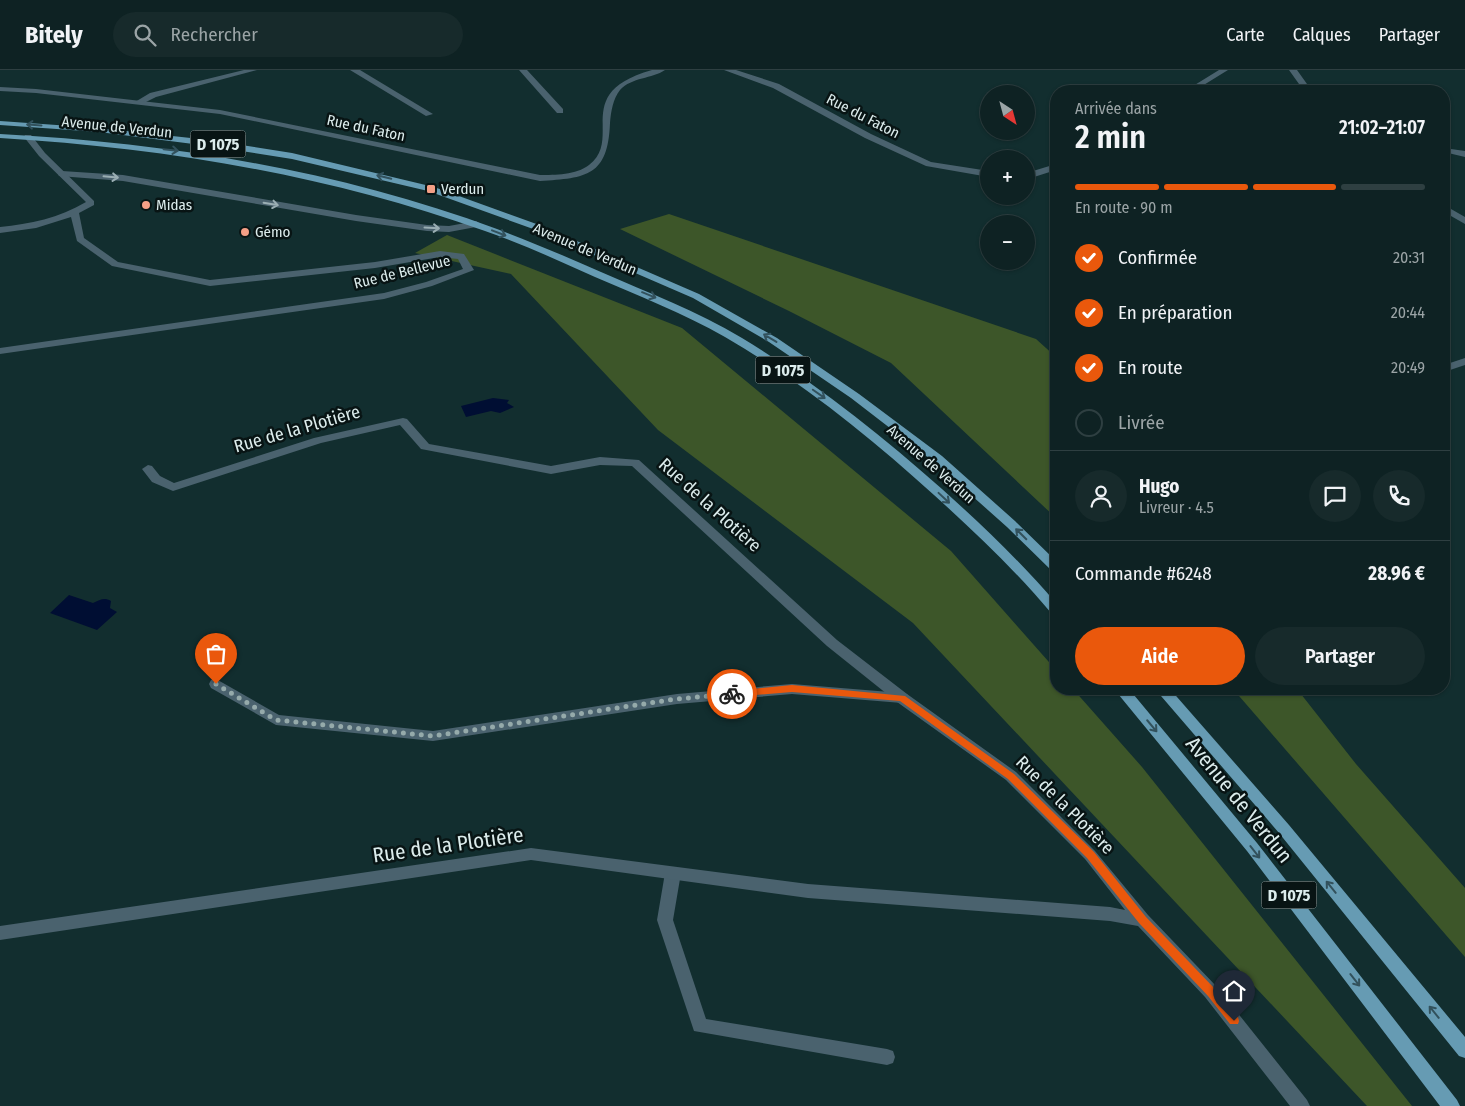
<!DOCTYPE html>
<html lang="fr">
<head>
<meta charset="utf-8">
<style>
	body { margin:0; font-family:"Fira Sans Condensed",sans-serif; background:#172a2b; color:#f1f3f6; height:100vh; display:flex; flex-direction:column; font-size:19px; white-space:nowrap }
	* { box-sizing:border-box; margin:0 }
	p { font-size:16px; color:#9ba4a6 }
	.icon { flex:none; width:28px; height:28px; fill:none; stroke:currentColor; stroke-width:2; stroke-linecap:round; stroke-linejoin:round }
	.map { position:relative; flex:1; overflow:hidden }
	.details { position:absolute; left:1050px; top:15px; width:400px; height:610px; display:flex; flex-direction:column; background:#0e2223; border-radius:20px; box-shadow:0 1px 4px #0004,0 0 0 1px #2e3f41 }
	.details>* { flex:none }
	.needle { width:32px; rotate:144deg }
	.buttons { position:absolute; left:980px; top:15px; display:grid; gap:10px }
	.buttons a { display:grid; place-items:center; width:55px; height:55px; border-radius:50%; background:#0e2223; box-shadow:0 1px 4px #0004,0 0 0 1px #2e3f41; font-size:25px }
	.pin { position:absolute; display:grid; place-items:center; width:42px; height:42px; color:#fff; margin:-51px -21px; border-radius:50% 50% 50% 0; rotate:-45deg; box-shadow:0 0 5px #0007 }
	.pin .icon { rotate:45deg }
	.courier { position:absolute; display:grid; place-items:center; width:50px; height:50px; margin:-25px; border:4px solid #ea580c; border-radius:50%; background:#fff; color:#222; box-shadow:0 1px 6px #0007 }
	.overview em { font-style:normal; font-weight:600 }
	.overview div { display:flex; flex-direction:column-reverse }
	.overview { display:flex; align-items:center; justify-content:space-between; height:85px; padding:0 25px }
	h1 { font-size:32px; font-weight:600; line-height:38px }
	.bar { display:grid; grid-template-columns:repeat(4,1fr); gap:8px 5px; align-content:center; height:60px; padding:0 25px }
	.bar i { height:6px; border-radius:4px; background:#2e3f41 }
	.bar .active { background:#ea580c }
	.bar p { grid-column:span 4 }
	.line { display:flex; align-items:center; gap:12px; padding:0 25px; border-top:1px solid #2e3f41 }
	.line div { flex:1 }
	.round { display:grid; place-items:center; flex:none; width:52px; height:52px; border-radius:26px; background:#172a2b }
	ol { padding:0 25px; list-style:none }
	li { display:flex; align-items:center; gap:15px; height:55px }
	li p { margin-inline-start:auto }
	li .icon { padding:5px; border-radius:50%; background:#ea580c; color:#fff; stroke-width:4 }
	li:last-child { color:#9ba4a6 }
	li i { width:28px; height:28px; border:2px solid #2e3f41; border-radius:50% }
	.primary-button { display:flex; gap:10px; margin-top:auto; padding:10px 25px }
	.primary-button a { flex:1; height:58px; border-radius:30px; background:#ea580c; color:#fff; font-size:20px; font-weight:600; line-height:58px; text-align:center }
	.primary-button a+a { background:#172a2b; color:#f1f3f6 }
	header { display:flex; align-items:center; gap:30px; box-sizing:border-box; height:70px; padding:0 25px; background:#0e2223; border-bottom:1px solid #2e3f41 }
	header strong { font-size:24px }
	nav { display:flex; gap:28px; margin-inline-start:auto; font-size:18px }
	.search { width:350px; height:45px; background:#172a2b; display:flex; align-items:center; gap:12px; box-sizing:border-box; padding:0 18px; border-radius:28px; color:#9ba4a6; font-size:19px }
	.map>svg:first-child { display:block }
	.green { fill:#3d5629 }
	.water { fill:#000e33 }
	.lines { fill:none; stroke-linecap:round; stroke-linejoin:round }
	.lane { fill:#4a626e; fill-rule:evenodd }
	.street { fill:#4a626e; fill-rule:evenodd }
	.primary { fill:#669bb3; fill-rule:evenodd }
	.oneway { stroke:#32515c }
	.oneway2 { stroke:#9aaeb3 }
	.route { fill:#ea580c }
	.done { stroke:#95aaaa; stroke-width:5; stroke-dasharray:0 9 }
	.poi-dot { fill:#f49f86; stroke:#081414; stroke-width:2 }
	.labels { text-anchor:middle; stroke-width:5; stroke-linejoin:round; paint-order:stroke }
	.far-street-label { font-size:15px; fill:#dcecec; stroke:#081414 }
	.far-poi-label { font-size:15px; fill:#dcecec; stroke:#081414; text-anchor:start }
	.shield { fill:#081414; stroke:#9cabab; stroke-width:1 }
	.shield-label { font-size:16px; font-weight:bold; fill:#dcecec }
	.street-label { font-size:18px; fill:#dcecec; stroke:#081414 }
	.near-street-label { font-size:21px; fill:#dcecec; stroke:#081414 }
</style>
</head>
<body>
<header>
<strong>Bitely</strong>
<div class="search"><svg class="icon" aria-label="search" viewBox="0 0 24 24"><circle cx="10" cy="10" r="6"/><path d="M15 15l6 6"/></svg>Rechercher</div>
<nav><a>Carte</a><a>Calques</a><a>Partager</a></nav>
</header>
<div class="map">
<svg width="1465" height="1036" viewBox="0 0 1465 1036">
	<rect width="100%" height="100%" fill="#122e2f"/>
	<path class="green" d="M669,144l367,125 20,18v161l-165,-155 -102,-52 -169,-82z
		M447,165l235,93 269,223 105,119v19h17l69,78 270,339h-45l-454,-483 -255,-193 -147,-156 -96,-21z
		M1233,619h64l59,75 109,124v69z"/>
	<path class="water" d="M493,328l16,2 -2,3 7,4 -14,6 -9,-2 -25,6 -5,-11z
		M69,525l24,8c7,-3 11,-6 18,-2l-1,7 7,4 -20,18 -47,-17z"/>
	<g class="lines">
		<path class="lane" d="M244,0h13l-101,27 -14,7 -7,-2 15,-9z
			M350,0h10l73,44 -7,2z
			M519,0h8l36,39v4h-6z
			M62,101l61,4 233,40 71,10 22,1 27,-5 5,3 -5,3 -27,5 -22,-1 -71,-10 -233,-40 -64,-5 -1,-2z
			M216,609l63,36 154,16 244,-37 115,-10 110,9 5,1 2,4 -2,4 -5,1 -110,-9 -115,10 -244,37 -157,-16 -65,-37 -2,-4 2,-4z
			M673,797l5,2 3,4 -8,47 33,99 181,30 6,2 2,6 -2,6 -6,2 -193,-34 -37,-111 8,-47 3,-4z"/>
		<path class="street" d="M652,0h13c-13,9 -33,7 -45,20 -7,9 -9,21 -10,33 -2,53 -23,55 -70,58l-320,-67 -184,-21 -36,-2v-4l36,2 184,21 320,65c15,0 36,0 49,-10 35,-27 -19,-72 63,-95z
			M724,0h12l43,14 92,50 60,28 58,9v6l-63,-11 -61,-28 -92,-50z
			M1219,0h9l-34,21h-9z
			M1289,0h8l15,21h-8z
			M25,65h6l14,18 49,48v4l-15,8 5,25 34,24 92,18 165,-18 65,-11 24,3 10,16 -42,16 -48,13 -384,55v-6l384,-55 42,-11 37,-13 -5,-10 -18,-2 -65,11 -165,18 -98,-20 -35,-25 -6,-24 -35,11 -36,5v-6c30,-3 59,-9 86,-25l-47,-46 -15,-19z
			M1444,78l21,3v6l-21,-5z
			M1056,94v6l-22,7h-8v-6h7z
			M1444,135l21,12v7l-21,-12z
			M1465,288v7l-21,7v-7z
			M403,348l4,1 22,25 122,22 49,-9 39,3 198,180 70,54 109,78 79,79 53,64 69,72 90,113 3,6h-20l-85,-109 -67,-71 -28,-5 -302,-23 -277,-38 -531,80v-14l531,-78 277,36 302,23 15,3 -40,-51 -79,-79 -109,-78 -70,-56 -195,-180 -32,-1 -49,9 -130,-25 -21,-24 -79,18 -148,48 -21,-9 -10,-13 6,-4 4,1 8,10 14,7 140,-45z"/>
		<path class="primary" d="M0,51l99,7 110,12 83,13 142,34 108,39 157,68 78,44 82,56 83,62 73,65 41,40v11l-4,-1 -45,-44 -73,-65 -83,-64 -82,-56 -76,-44 -157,-68 -108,-39 -136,-32 -83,-13 -110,-14 -99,-7z
			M0,64c170,9 337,36 497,95 35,13 70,28 104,43 48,21 96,39 141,66 71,43 138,96 200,151 40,36 79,73 114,114v12l-4,-1c-36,-43 -76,-81 -118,-119 -64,-58 -133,-114 -209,-158 -42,-24 -86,-41 -130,-60 -36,-16 -72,-33 -110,-46 -157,-56 -319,-83 -485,-93z
			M1114,619h15l128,154 200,257 3,6h-20l-193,-255z
			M1155,619h15l119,136 176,212v21l-6,-2 -180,-223z"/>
	</g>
	<defs><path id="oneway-shaft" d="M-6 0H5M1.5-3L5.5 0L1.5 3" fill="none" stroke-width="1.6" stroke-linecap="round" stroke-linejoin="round" transform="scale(1.25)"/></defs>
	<g class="oneway">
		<use href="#oneway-shaft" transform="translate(34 55) rotate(-176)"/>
		<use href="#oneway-shaft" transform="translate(171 80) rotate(6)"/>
		<use href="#oneway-shaft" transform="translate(384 107) rotate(-166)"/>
		<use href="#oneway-shaft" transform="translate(499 163) rotate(21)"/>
		<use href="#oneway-shaft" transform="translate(649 225) rotate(22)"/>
		<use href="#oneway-shaft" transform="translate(770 268) rotate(-149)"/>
		<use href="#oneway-shaft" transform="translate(819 324) rotate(35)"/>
		<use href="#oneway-shaft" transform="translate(944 428) rotate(43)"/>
		<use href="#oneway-shaft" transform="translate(1021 464) rotate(-135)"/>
		<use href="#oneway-shaft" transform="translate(1152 656) rotate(50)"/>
		<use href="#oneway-shaft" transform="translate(1255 782) rotate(52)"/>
		<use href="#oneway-shaft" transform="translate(1331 817) rotate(-129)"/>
		<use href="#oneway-shaft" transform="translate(1355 910) rotate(52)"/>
		<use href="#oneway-shaft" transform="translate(1434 942) rotate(-129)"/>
	</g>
	<g class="oneway2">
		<use href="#oneway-shaft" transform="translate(111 107) rotate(5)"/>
		<use href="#oneway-shaft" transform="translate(271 134) rotate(10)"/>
		<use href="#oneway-shaft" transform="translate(432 158) rotate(3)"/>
	</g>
	<path class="route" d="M792,615l113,11 109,78 80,78 52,65 69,72 23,28 1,4 -1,3h-8l-22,-28 -69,-73 -52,-65 -79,-79 -108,-78 -108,-9 -60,5 -4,-3 4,-3z"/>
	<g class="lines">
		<path class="done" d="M216,614l60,36 157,16 243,-37 56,-5"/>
	</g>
	<g class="poi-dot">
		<rect x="426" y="114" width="10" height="10" rx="2.5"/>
		<circle cx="146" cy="135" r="5"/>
		<circle cx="245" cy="162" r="5"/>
	</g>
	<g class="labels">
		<g class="far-street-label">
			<text transform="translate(863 46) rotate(27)" y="5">Rue du Faton</text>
			<text transform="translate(117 57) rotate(6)" y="5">Avenue de Verdun</text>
			<text transform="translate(366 58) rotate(12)" y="5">Rue du Faton</text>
			<text transform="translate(585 179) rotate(23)" y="5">Avenue de Verdun</text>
			<text transform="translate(402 202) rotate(-14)" y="5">Rue de Bellevue</text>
			<text transform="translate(931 394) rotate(41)" y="5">Avenue de Verdun</text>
		</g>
		<g class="far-poi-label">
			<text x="441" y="124">Verdun</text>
			<text x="156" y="140">Midas</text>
			<text x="255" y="167">Gémo</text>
		</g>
		<g class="shield">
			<rect x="190.5" y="60.5" width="55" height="27" rx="4"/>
			<rect x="755.5" y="286.5" width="55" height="27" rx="4"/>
			<rect x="1261.5" y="811.5" width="55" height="27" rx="4"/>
		</g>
		<g class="shield-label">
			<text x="218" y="80">D 1075</text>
			<text x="783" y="306">D 1075</text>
			<text x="1289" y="831">D 1075</text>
		</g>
		<g class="street-label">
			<text transform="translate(297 359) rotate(-16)" y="6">Rue de la Plotière</text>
			<text transform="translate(710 435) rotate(42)" y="6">Rue de la Plotière</text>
			<text transform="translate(1065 735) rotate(45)" y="6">Rue de la Plotière</text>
		</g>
		<g class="near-street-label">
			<text transform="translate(1239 730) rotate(51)" y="7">Avenue de Verdun</text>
			<text transform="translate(448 775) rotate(-8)" y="7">Rue de la Plotière</text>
		</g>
	</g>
</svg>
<div class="buttons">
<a><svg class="needle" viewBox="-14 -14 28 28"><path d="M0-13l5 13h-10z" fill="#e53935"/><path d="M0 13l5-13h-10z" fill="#9ba4a6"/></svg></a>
<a>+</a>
<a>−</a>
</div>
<div class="pin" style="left:216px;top:614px;background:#ea580c"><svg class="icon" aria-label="bag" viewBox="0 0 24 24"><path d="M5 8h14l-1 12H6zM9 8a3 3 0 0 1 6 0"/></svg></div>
<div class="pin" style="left:1234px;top:951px;background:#1f2937"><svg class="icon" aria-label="home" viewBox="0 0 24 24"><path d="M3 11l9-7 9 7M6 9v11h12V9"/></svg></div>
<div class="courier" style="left:732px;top:624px"><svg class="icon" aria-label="bike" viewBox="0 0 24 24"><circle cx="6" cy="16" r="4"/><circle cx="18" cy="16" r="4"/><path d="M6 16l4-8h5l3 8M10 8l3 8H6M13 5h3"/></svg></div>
<section class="details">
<div class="overview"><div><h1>2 min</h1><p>Arrivée dans</p></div><em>21:02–21:07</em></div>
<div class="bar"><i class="active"></i><i class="active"></i><i class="active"></i><i></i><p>En route · 90 m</p></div>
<ol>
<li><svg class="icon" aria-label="check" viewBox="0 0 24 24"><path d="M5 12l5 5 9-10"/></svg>Confirmée<p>20:31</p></li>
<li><svg class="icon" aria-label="check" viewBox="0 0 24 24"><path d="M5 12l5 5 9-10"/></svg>En préparation<p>20:44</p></li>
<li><svg class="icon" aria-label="check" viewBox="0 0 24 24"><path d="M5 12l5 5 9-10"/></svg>En route<p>20:49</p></li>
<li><i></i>Livrée</li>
</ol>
<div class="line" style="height:90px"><a class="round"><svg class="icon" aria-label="person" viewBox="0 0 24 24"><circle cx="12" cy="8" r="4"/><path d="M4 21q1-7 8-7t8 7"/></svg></a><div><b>Hugo</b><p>Livreur · 4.5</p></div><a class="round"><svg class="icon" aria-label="chat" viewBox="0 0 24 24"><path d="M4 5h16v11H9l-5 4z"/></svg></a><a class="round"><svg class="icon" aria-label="phone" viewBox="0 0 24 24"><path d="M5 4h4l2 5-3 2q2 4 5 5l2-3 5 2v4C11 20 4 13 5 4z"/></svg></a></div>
<div class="line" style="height:65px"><div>Commande #6248</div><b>28.96 €</b></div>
<div class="primary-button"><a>Aide</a><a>Partager</a></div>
</section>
</div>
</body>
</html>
